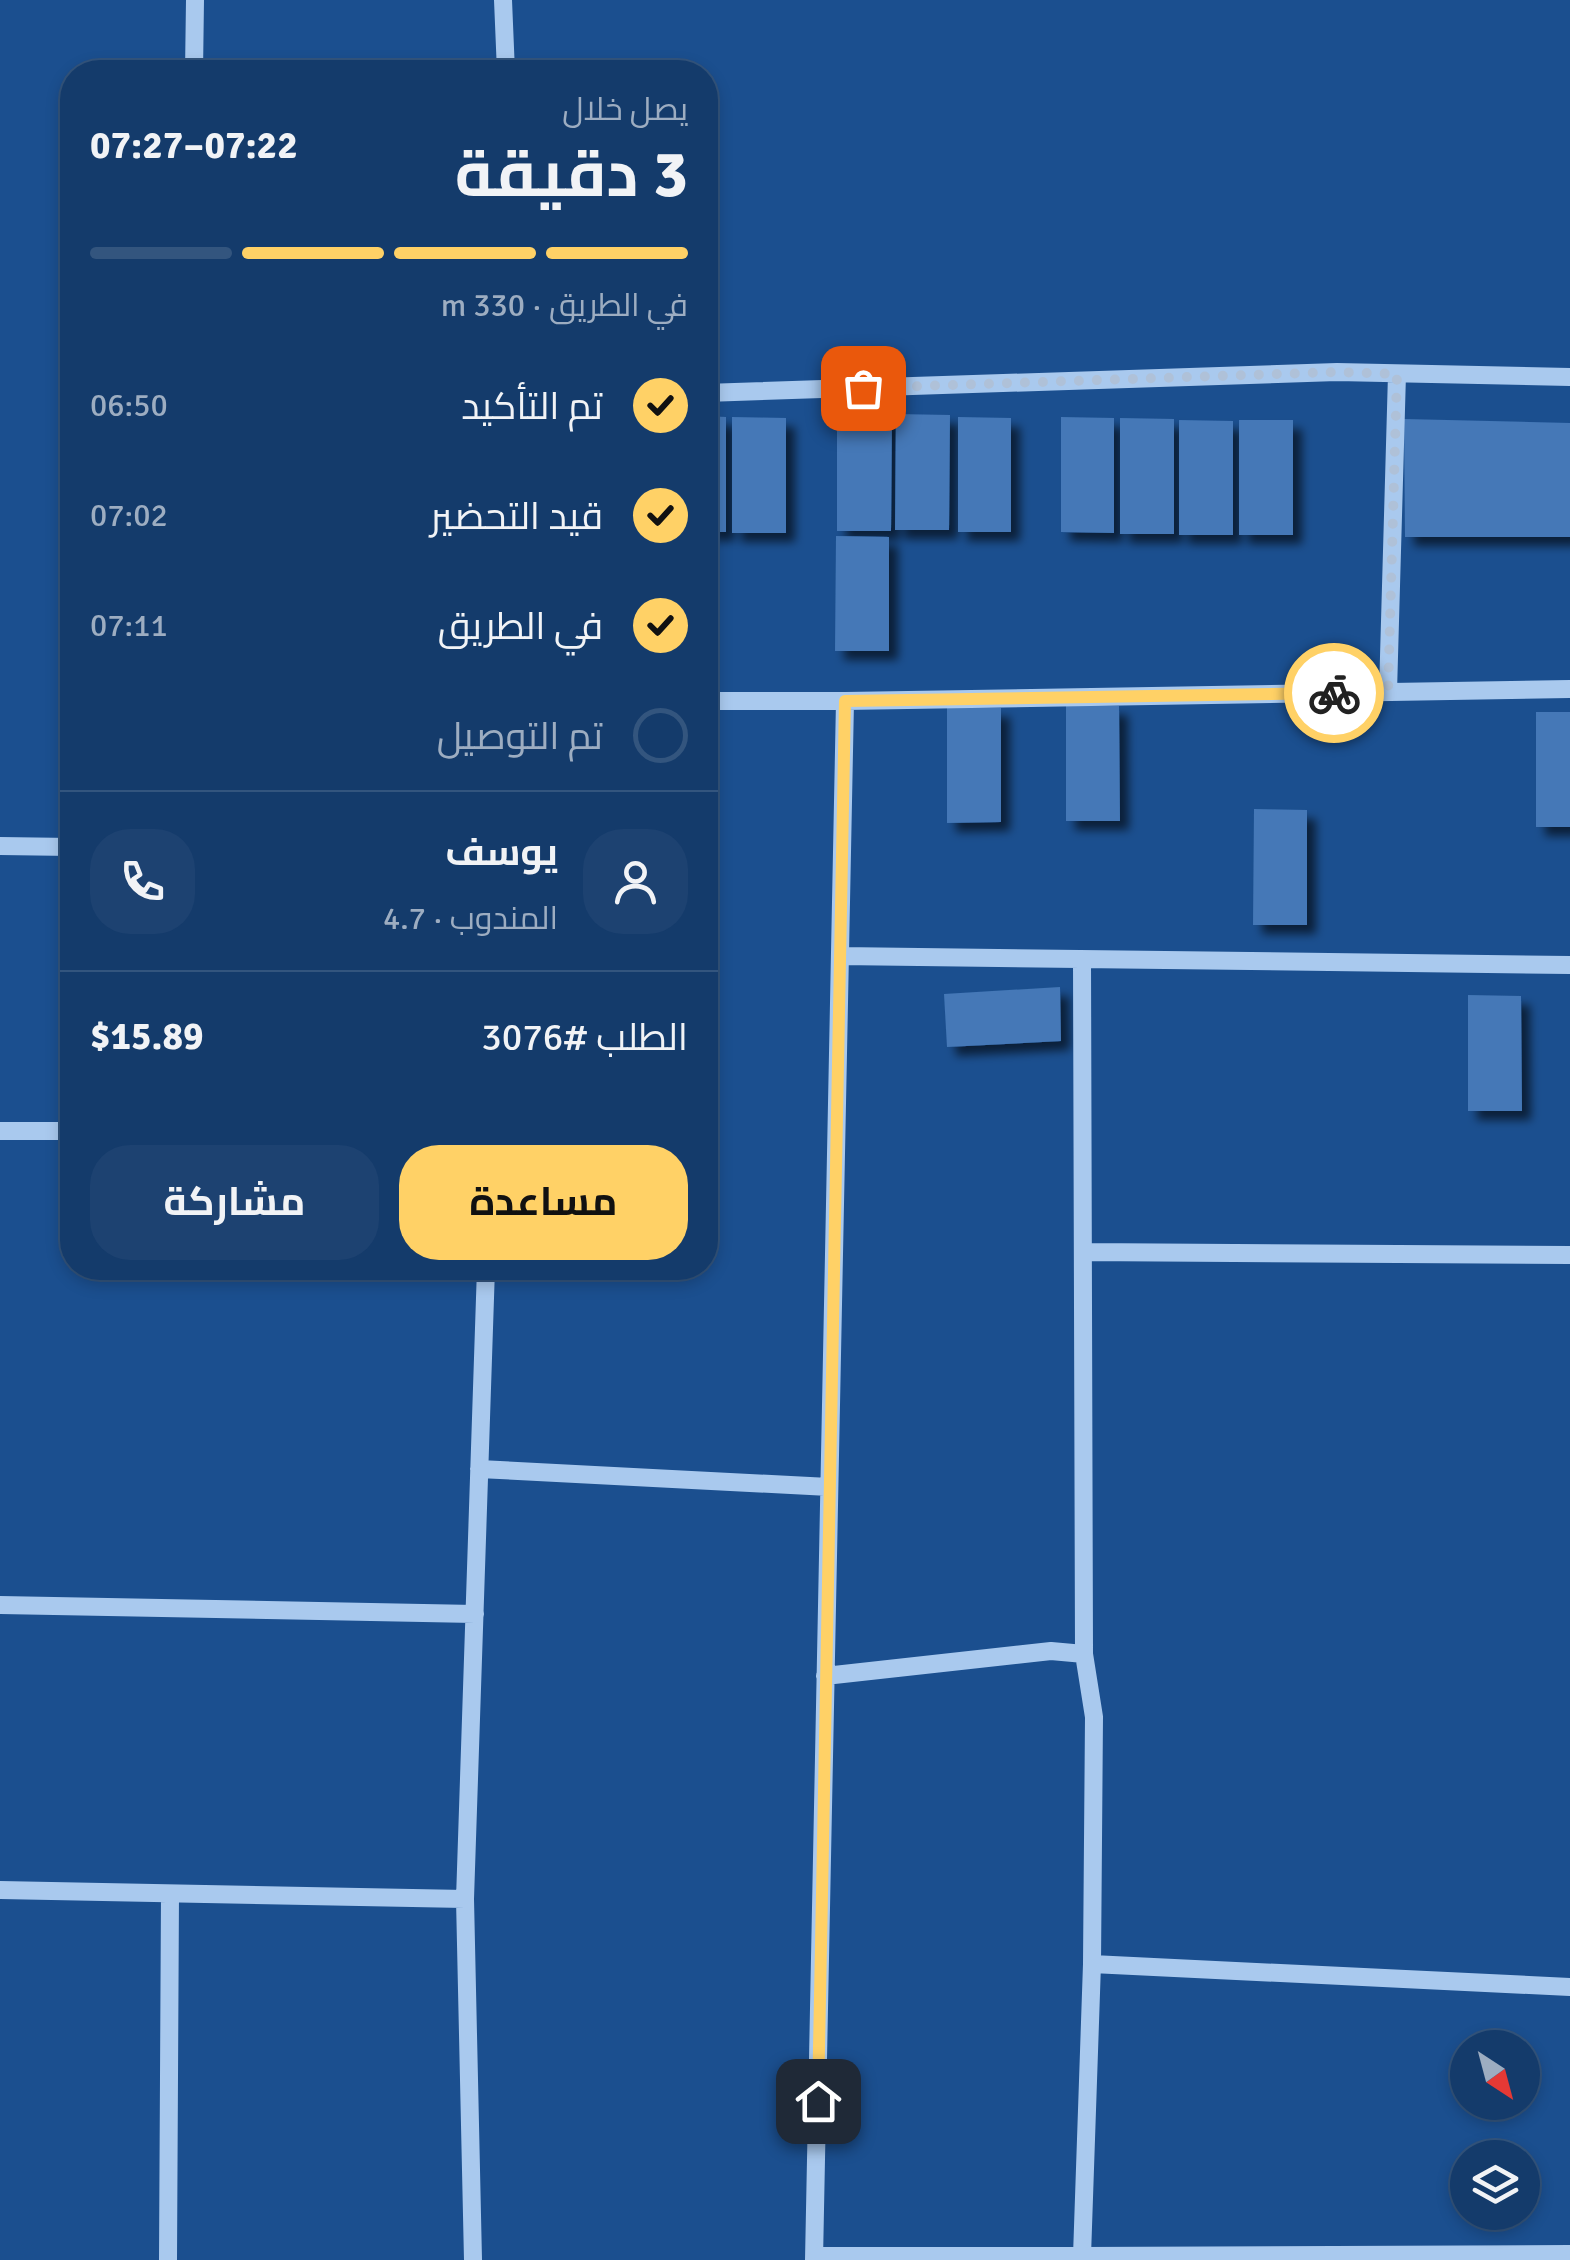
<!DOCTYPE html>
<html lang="ar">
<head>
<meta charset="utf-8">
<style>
	body { margin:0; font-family:Signika,Cairo,sans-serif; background:#1d4271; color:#f1f3f6; direction:rtl; height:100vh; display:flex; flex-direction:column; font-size:38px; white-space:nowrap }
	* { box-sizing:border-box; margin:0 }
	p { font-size:32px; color:#9dadc1 }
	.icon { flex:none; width:55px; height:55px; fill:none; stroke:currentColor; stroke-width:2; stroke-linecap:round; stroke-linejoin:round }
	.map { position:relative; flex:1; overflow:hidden; direction:ltr }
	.details { position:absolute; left:60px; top:60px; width:658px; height:1220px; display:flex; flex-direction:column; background:#143b6b; border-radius:40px; box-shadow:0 5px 15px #0003,0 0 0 2px #33557e; direction:rtl }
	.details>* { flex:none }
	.needle { width:65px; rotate:144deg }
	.buttons { position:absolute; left:1450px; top:2030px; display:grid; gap:20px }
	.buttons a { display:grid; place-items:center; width:90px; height:90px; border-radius:50%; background:#143b6b; box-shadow:0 5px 15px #0003,0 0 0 2px #33557e; font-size:50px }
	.pin { position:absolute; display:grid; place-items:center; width:85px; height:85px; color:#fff; margin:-42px; border-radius:20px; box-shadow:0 5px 15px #0006 }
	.courier { position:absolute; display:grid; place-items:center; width:100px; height:100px; margin:-50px; border:8px solid #ffd166; border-radius:50%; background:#fff; color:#222; box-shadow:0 2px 12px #0007 }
	.overview em { font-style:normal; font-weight:700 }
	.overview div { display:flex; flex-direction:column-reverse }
	.overview { display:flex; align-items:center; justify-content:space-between; height:170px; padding:0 30px }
	h1 { font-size:65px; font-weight:700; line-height:75px }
	.bar { display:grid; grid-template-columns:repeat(4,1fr); gap:15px 10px; align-content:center; height:120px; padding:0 30px }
	.bar i { height:12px; border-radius:8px; background:#33557e }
	.bar .current { background:#ffd166 }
	.bar p { grid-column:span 4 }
	.line { display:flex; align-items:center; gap:25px; padding:0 30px; border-top:2px solid #33557e }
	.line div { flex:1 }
	.round { display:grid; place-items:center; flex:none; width:105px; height:105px; border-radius:40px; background:#1d4271 }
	ol { padding:0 30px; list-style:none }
	li { display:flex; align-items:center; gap:30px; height:110px }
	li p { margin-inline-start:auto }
	li .icon { padding:10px; border-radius:50%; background:#ffd166; color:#111; stroke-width:4 }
	li:last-child { color:#9dadc1 }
	li i { width:55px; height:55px; border:5px solid #33557e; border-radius:50% }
	.button { display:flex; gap:20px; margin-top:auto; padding:20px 30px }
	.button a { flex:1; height:115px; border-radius:40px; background:#ffd166; color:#111; font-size:40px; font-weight:700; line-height:115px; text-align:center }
	.button a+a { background:#1d4271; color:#f1f3f6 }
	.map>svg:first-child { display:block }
	.building { fill:#4478b7; filter:url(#shadow) }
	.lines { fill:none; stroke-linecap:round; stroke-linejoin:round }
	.minor { stroke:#a9c9ee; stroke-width:18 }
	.done { stroke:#afc1d8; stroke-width:10; stroke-dasharray:0 18 }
	.route { stroke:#ffd166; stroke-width:12 }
</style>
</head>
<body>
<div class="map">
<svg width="1570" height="2260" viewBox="0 0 1570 2260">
	<defs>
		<filter id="shadow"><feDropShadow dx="9" dy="9" stdDeviation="5" flood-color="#0009"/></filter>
	</defs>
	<rect width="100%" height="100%" fill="#1b4f8f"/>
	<path class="building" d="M896,414l54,1 -1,115h-54z
		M837,415l55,1 -1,115h-54z
		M705,416l21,1v115h-21z
		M732,417l54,1v115h-54z
		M958,417l53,1v114h-53z
		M1061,417l53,1v115l-53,-1z
		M1120,418l54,1v115h-54z
		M1404,419l166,4v114h-165z
		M1179,420l54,1v114h-54z
		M1239,420h54v115h-54z
		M836,536l53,1v114h-54z
		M1066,705l53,1 1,115h-54z
		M947,707l54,1v114l-54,1z
		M1536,712h34v115h-34z
		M1254,809l53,1v115h-54z
		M1060,987l1,54 -114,6 -3,-53z
		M1468,995l53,1 1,115h-54z"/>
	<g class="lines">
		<path class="minor" d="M503,0l3,72
			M194,72l1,-72
			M705,393l632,-21 233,5
			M1388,692l9,-318
			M705,701h140l725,-12
			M0,846l72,1
			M840,956l730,9
			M1082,959l2,695
			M0,1131h72
			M1083,1252l487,3
			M479,1469l350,18
			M0,1605l475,9
			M0,1890l465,9
			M1092,1964l478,23
			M815,2256h267l10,-292 2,-247 -10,-63 -33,-3 -226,25
			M1082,2256l488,-2
			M168,2260l2,-366
			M473,2260l-8,-361 21,-631
			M814,2260l31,-1559"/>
	</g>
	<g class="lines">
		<path class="done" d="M863,388l474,-16 60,2 -9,318 -54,1"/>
		<path class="route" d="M818,2101l27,-1400 489,-8"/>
	</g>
</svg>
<div class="buttons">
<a><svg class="needle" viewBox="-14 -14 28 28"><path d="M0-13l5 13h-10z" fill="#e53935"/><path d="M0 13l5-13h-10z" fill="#9dadc1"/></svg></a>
<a><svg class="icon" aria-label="layers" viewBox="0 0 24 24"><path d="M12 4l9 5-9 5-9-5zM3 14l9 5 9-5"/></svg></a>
</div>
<div class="pin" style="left:863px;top:388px;background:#ea580c"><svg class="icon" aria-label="bag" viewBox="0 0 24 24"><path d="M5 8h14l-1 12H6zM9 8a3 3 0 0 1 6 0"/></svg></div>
<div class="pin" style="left:818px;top:2101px;background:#1f2937"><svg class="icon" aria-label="home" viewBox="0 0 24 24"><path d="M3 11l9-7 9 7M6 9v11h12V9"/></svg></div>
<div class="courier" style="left:1334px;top:693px"><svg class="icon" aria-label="bike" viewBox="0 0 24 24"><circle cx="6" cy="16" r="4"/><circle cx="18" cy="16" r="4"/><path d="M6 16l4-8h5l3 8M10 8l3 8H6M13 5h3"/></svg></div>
<section class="details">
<div class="overview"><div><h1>3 دقيقة</h1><p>يصل خلال</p></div><em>07:22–07:27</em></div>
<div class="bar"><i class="current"></i><i class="current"></i><i class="current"></i><i></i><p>في الطريق · 330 m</p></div>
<ol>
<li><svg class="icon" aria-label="check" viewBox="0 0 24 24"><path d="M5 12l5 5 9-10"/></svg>تم التأكيد<p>06:50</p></li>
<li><svg class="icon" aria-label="check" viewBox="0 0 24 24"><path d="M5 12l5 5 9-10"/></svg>قيد التحضير<p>07:02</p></li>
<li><svg class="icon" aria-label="check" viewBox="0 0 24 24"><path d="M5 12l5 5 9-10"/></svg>في الطريق<p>07:11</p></li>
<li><i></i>تم التوصيل</li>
</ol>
<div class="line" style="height:180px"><a class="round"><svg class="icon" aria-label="person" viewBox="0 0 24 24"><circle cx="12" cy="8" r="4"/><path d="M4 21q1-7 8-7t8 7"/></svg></a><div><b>يوسف</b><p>المندوب · 4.7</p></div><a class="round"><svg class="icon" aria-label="phone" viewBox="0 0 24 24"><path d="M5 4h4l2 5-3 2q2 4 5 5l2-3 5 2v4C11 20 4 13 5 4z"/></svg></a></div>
<div class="line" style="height:130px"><div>الطلب #3076</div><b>$15.89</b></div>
<div class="button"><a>مساعدة</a><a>مشاركة</a></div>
</section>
</div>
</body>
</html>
